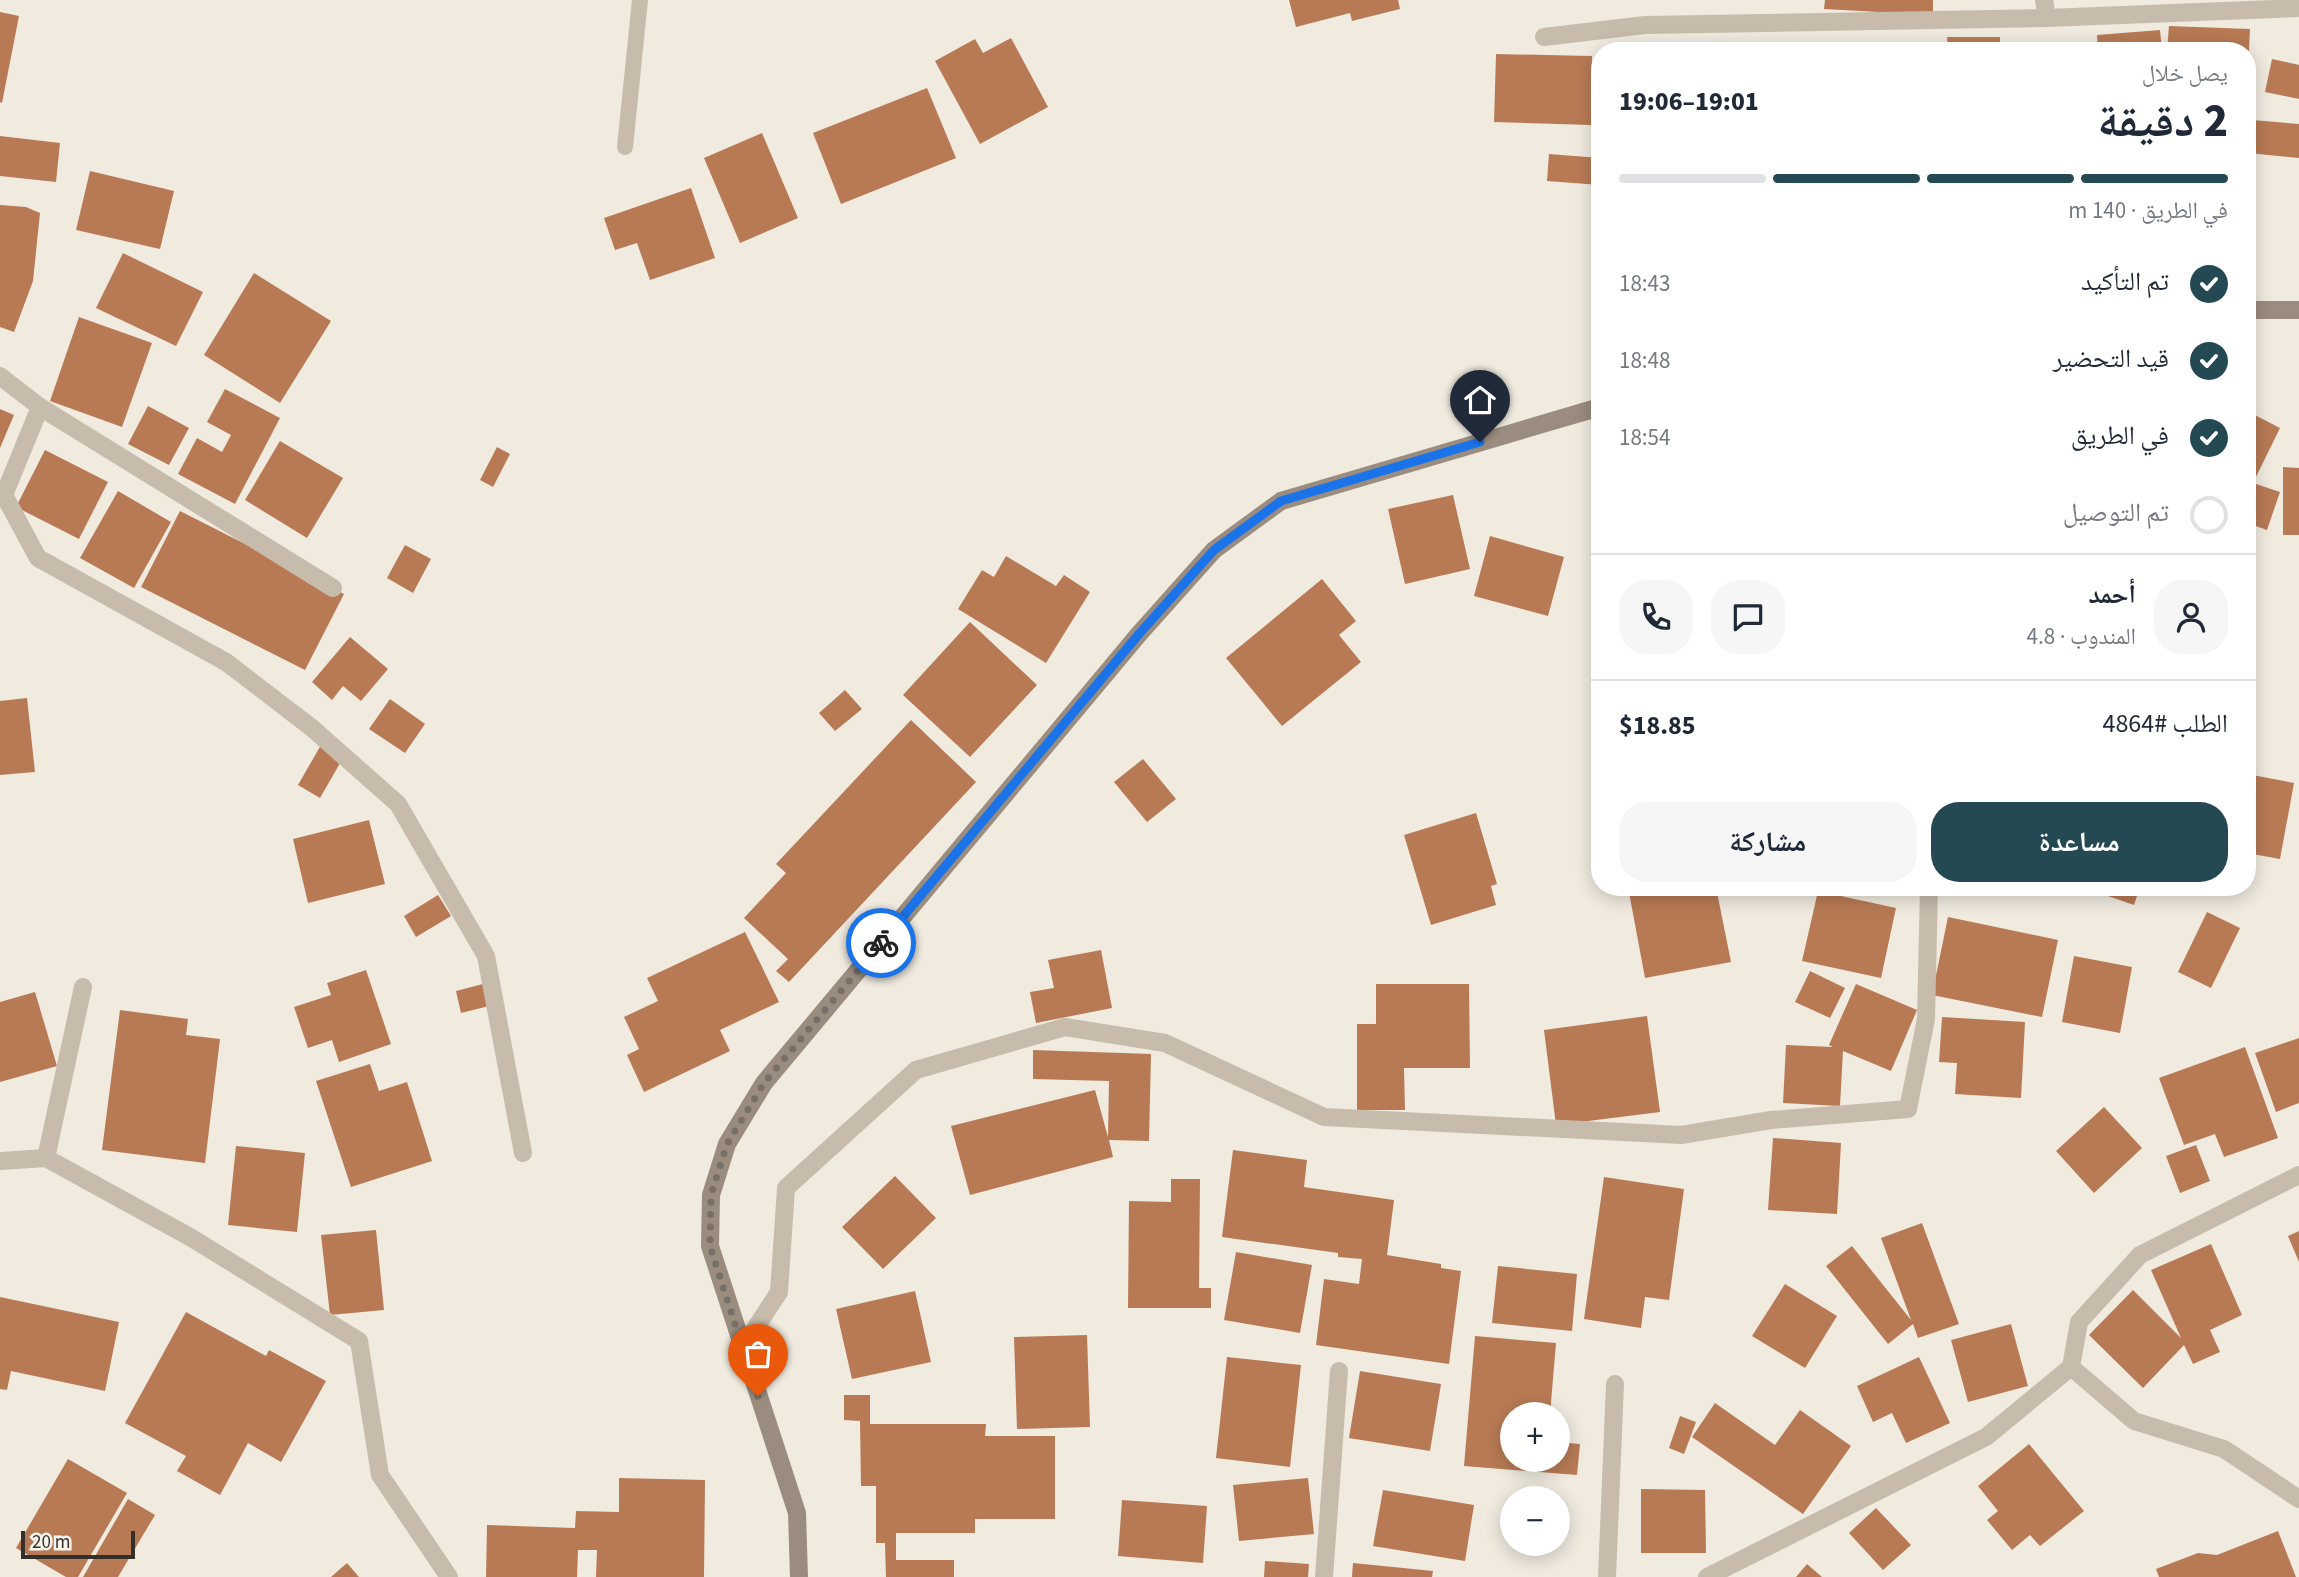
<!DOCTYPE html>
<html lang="ar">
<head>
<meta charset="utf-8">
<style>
	body { margin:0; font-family:"Source Sans 3","Noto Naskh Arabic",sans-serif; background:#f6f6f7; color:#1f2937; direction:rtl; height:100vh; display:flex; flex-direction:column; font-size:26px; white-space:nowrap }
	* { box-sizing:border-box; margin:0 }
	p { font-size:23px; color:#747a83 }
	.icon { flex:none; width:38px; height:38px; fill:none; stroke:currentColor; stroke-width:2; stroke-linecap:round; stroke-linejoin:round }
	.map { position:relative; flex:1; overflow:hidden; direction:ltr }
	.sheet { position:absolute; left:1591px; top:42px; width:665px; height:854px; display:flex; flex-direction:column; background:#fff; border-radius:28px; box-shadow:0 4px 18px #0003; direction:rtl }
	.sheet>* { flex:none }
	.tools { position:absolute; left:1500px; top:1402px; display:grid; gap:14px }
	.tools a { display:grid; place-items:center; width:70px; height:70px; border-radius:50%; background:#fff; box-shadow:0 4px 18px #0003; font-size:35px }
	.scale { position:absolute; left:21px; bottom:18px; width:114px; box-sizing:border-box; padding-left:7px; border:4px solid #352f2a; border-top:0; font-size:19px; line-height:24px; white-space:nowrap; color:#352f2a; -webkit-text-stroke:5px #f8f3eb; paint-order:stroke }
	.pin { position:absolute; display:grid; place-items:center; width:60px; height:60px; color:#fff; margin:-72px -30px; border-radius:50% 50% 50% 0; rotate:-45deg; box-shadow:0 0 7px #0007 }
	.pin .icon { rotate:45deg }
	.courier { position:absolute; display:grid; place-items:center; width:70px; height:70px; margin:-35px; border:5px solid #1a73e8; border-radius:50%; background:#fff; color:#222; box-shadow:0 2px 9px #0007 }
	.head em { font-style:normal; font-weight:800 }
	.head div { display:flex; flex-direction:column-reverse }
	.head { display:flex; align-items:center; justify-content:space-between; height:119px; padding:0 28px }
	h1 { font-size:46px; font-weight:800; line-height:52px }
	.bar { display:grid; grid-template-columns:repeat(4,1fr); gap:10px 7px; align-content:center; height:84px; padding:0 28px }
	.bar i { height:9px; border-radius:5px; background:#e0e1e3 }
	.bar .active { background:#244952 }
	.bar p { grid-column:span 4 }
	.line { display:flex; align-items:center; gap:18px; padding:0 28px; border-top:2px solid #e0e1e3 }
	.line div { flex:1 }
	.round { display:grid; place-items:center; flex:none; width:74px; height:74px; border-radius:28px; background:#f6f6f7 }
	ol { padding:0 28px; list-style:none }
	li { display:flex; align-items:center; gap:21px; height:77px }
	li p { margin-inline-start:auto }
	li .icon { padding:7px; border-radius:50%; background:#244952; color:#fff; stroke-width:4 }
	li:last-child { color:#747a83 }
	li i { width:38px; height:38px; border:4px solid #e0e1e3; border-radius:50% }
	.cta { display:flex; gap:14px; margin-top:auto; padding:14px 28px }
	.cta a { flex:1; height:80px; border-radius:28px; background:#244952; color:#fff; font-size:28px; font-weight:800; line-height:80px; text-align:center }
	.cta a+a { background:#f6f6f7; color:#1f2937 }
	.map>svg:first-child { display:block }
	.building { fill:#b87a55 }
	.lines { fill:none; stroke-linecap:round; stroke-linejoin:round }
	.lane { stroke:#c7bcac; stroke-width:16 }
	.street { stroke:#c7bcac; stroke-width:18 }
	.secondary { stroke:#9a8c7e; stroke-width:18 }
	.done { stroke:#767069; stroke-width:7; stroke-dasharray:0 12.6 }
	.route { stroke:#1a73e8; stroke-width:9 }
</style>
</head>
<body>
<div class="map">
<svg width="2299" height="1577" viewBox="0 0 2299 1577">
	<rect width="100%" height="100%" fill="#f0eadf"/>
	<path class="building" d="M1289,0h109l2,9 -48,12 -2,-8 -54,14z
		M1825,0h108v15l-109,-6z
		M0,12l19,4 -17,87 -2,-1z
		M2169,26l81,3 -1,22h-82z
		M2160,30l2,21h-64l-1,-16z
		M1947,37h53v8h65v6h-117z
		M1011,38l37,69 -68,37 -45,-83 40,-22 8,14z
		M1496,54l96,2 -1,69 -97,-3z
		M2272,59l27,6v34l-34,-7z
		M927,88l29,70 -115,46 -28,-71z
		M2252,120l47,4v34l-50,-5z
		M762,133l36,85 -58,25 -36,-85z
		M0,136l60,7 -4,39 -56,-6z
		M1549,154l51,4v27l-53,-4z
		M90,171l84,20 -14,58 -84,-19z
		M691,188l24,70 -65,22 -13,-37 -22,7 -11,-32z
		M0,205l26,2 14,6 -7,68 -19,51 -14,-5z
		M123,253l80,39 -27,54 -80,-38z
		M254,273l77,48 -51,82 -76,-48z
		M79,317l73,26 -30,84 -72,-26z
		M225,389l55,29 -45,86 -57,-30 19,-36 25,14 9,-17 -24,-13z
		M148,406l41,22 -20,37 -41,-21z
		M0,409l14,6 -14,33z
		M2247,411l33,17 -27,55 27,9 -13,38 -20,-7z
		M280,441l63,37 -36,60 -62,-38z
		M497,447l13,7 -17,33 -13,-7z
		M45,450l63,32 -29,57 -63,-32z
		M2283,467l16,1v67h-16z
		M118,491l53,31 -37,66 -54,-30z
		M1453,495l17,74 -65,15 -17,-75z
		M180,511l164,83 -39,76 -164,-83z
		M1490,536l74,21 -16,59 -74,-20z
		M405,545l26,14 -18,34 -26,-15z
		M1006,556l50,30 8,-11 26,17 -44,71 -88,-54 24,-39 12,7z
		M1322,579l34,42 -17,14 22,27 -79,64 -56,-68z
		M970,622l67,63 -67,72 -67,-62z
		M350,637l38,32 -27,32 -18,-15 -11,14 -20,-18z
		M845,690l17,19 -27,22 -16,-18z
		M27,698l8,74 -35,3v-74z
		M390,699l35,25 -20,29 -36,-24z
		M911,720l65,62 -187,200 -13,-11 12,-12 -44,-41 42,-45 -10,-9z
		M321,745l22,13 -23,40 -22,-13z
		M1143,759l33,40 -29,23 -33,-40z
		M2247,774l47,9 -14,76 -33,-6z
		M1476,813l21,71 -6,2 5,19 -65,20 -27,-90z
		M369,820l16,64 -77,19 -15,-64z
		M1628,887h88l15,75 -86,16z
		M2082,887h58l-6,18z
		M1818,891l78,17 -15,70 -79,-17z
		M438,895l13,21 -35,21 -12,-21z
		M2207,912l33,16 -29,60 -33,-16z
		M1948,917l110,23 -16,77 -110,-22z
		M745,932l34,70 -59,28 10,21 -86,41 -17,-37 12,-6 -15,-32 34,-16 -11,-23z
		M1101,950l11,58 -76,15 -6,-31 24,-4 -6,-28z
		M2074,956l58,11 -12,66 -58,-11z
		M366,970l25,74 -52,18 -7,-22 -24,8 -14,-41 37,-12 -4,-12z
		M1810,971l35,17 -15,30 -35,-16z
		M483,984l6,22 -28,7 -5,-22z
		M1376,984h93l1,84h-66l1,42h-48v-86h19z
		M1856,984l61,26 -26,61 -48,-20 -3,55 -57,-3 3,-58 47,2 -4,-2z
		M35,992l22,74 -57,16v-80z
		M120,1010l68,9 -2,16 34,4 -15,124 -103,-13z
		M1647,1016l13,96 -104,13 -12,-95z
		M1942,1017l83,5 -4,76 -66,-4 2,-31 -18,-1z
		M2299,1038v65l-23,9 -21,-59z
		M2245,1047l33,91 -54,19 -9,-23 -31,11 -25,-67z
		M1033,1050l118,4 -2,87 -40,-1 4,17 -143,38 -19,-69 144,-36 13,47 1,-56 -76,-2z
		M370,1064l9,27 28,-9 25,79 -81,26 -35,-106z
		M2104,1107l38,41 -48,45 -38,-42z
		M1773,1138l68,5 -4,71 -69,-4z
		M2196,1145l14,36 -30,12 -14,-37z
		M236,1146l69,7 -8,79 -69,-7z
		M1233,1150l74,10 -3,27 90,13 -7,55 54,9v4l20,3 -12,93 -133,-19 8,-66 35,5 3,-25 -24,-2v-4l-116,-16z
		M895,1176l41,42 -53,51 -41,-42z
		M1604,1177l80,12 -15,111 -24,-3 -4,31 -57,-9z
		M1171,1179h29l-1,109h12v20h-83l1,-107 42,1z
		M1922,1223l37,101 -41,14 -5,-14 -25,20 -62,-78 26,-20 59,74 -30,-82z
		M376,1230l8,80 -54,5 -9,-80z
		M2299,1231v31l-11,-26z
		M2211,1244l31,71 -32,15 10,22 -27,12 -9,-19 -41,43 -54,-53 44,-45 48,48 -30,-68z
		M1236,1252l76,13 -12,68 -76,-13z
		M1498,1266l79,8 -5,57 -80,-8z
		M1785,1284l52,32 -32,52 -53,-32z
		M915,1291l16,71 -79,17 -16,-70z
		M0,1297l119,25 -14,69 -94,-20 -4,19 -7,-1z
		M186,1312l80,44 3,-6 57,31 -45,81 -33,-19 -28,52 -43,-24 9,-15 -61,-33z
		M2011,1324l17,62 -60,16 -17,-62z
		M1087,1335l3,92 -73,2 -3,-92z
		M1475,1336l81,7 -6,71h-38v46h46v-18l22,2 -3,31 -113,-9z
		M1227,1357l74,8 -11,102 -74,-9z
		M1919,1357l31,66 -44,20 -14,-30 -19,9 -16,-36z
		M1360,1371l81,13 -11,67 -81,-13z
		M844,1395h26v29h116l-1,12h70v83h-80v14h-79v27h58v17h-68l-1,-34h-9v-57h-15l-1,-65 -16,-1z
		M1715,1403l60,42 25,-35 51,36 -48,68 -111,-77z
		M1680,1416l16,6 -12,32 -15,-6z
		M2029,1444l55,67 -44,35 -10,-11 -18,15 -25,-30 11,-9 -20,-25z
		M68,1459l59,34 -49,84h-12l-50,-29z
		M619,1478l86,2 -1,97h-108l1,-27h-19l-1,27h-91l1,-52 88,3 1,-17 43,1z
		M1308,1478l6,56 -75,7 -6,-56z
		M1641,1489l64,1 1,63h-65z
		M1383,1490l91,15 -9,56 -92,-15z
		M128,1499l27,16 -37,62h-35z
		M1122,1500l85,6 -4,57 -85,-7z
		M1876,1508l35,37 -28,25 -34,-37z
		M2278,1531l18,46h-137l-3,-8 42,-16 19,2z
		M1265,1561l44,3 -1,13h-44z
		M347,1563l12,14h-28z
		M1353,1563l80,8 -1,6h-80z
		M1807,1564l15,13h-26z"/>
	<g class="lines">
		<path class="lane" d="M625,147l15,-147"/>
		<path class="street" d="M2044,0l3,18
			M1544,37l101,-12 402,-7 252,-10
			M0,376l40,31 293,181
			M40,407l-36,88 34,63 188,104 86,66 86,76 88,152 37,197
			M46,1158l144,79 169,104 21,134 69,102
			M0,1161l46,-3 37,-171
			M742,1349l37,-57 7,-104 130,-118 149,-43 100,16 159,74 357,18 90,-15 137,-11 18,-90 3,-132
			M2071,1367l63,54 90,28 75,50
			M1324,1577l15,-206
			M1607,1577l8,-193
			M1707,1577l279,-140 85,-70 8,-45 61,-67 159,-80"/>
		<path class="secondary" d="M2247,310h52
			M799,1577l-2,-64 -87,-267 1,-51 16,-51 37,-61 375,-449 75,-84 67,-49 319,-94"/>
	</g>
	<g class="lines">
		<path class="done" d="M758,1396l-48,-150 1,-51 16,-51 37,-61 117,-140"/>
		<path class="route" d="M881,943l258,-309 75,-84 67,-49 199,-59"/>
	</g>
</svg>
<div class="tools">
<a>+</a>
<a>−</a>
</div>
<div class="scale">20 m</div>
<div class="pin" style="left:758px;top:1396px;background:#ea580c"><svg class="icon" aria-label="bag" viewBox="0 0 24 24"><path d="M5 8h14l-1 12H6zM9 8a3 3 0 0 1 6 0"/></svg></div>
<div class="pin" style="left:1480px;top:442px;background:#1f2937"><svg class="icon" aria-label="home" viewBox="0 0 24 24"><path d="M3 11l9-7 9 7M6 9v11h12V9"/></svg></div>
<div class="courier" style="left:881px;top:943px"><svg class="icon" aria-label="bike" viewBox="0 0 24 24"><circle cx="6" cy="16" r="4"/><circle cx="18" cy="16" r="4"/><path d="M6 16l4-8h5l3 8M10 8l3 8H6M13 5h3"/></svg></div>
<section class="sheet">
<div class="head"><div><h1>2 دقيقة</h1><p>يصل خلال</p></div><em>19:01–19:06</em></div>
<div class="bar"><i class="active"></i><i class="active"></i><i class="active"></i><i></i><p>في الطريق · 140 m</p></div>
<ol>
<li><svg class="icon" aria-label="check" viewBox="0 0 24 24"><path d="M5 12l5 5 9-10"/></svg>تم التأكيد<p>18:43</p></li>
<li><svg class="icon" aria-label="check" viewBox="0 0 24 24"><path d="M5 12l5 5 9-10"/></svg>قيد التحضير<p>18:48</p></li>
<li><svg class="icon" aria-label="check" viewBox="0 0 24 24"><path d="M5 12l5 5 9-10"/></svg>في الطريق<p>18:54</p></li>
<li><i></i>تم التوصيل</li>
</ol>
<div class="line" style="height:126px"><a class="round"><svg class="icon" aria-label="person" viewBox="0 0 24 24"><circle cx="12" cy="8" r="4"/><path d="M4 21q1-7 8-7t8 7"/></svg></a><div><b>أحمد</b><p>المندوب · 4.8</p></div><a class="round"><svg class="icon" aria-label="chat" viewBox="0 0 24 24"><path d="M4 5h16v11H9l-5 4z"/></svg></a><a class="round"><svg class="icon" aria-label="phone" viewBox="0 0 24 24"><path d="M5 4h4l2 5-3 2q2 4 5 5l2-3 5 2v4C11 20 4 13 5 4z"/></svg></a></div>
<div class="line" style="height:91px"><div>الطلب #4864</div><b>$18.85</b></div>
<div class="cta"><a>مساعدة</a><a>مشاركة</a></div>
</section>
</div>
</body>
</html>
